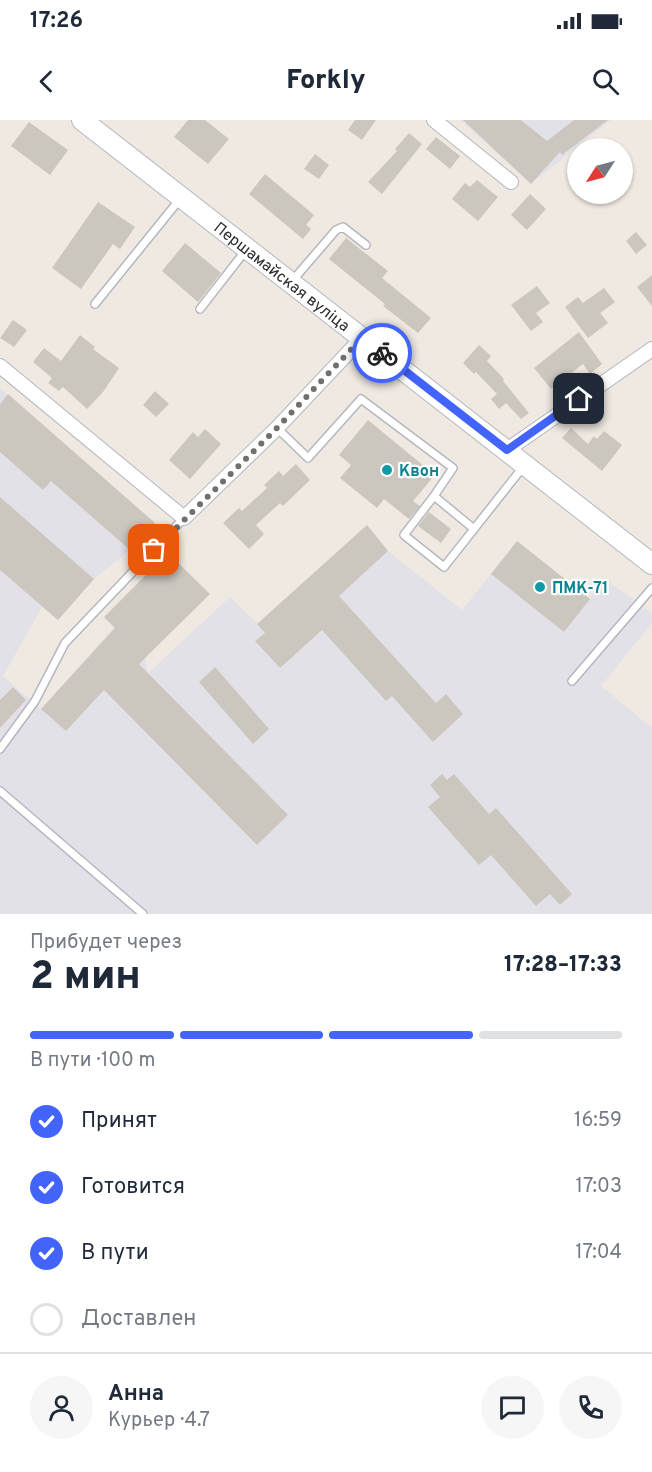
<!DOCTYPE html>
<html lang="ru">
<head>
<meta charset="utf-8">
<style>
	body { margin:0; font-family:Overpass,sans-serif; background:#f6f6f7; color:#1f2937; height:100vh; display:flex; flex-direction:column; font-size:22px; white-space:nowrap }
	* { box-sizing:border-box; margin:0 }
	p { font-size:20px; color:#747a83 }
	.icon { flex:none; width:33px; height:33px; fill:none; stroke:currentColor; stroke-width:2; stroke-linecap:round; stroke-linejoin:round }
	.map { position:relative; height:794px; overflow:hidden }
	.side { display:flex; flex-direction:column; background:#fff; flex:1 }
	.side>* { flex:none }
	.needle { width:39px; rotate:234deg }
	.fabs { position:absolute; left:567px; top:18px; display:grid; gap:12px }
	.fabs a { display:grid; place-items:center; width:66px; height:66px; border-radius:50%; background:#fff; box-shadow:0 2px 4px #0004; font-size:30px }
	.pin { position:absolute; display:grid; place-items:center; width:51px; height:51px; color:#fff; margin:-26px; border-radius:12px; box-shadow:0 3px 9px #0006 }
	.courier { position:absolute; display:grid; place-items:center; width:60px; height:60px; margin:-30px; border:4px solid #4264fb; border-radius:50%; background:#fff; color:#222; box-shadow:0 2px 8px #0007 }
	.summary em { font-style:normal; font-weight:800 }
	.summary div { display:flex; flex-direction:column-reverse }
	.summary { display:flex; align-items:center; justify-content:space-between; height:102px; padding:0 30px }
	h1 { font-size:39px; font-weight:800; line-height:45px }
	.bar { display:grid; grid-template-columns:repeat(4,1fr); gap:9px 6px; align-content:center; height:72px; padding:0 30px }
	.bar i { height:8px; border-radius:4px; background:#e0e1e3 }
	.bar .current { background:#4264fb }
	.bar p { grid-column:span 4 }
	.line { display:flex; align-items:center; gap:15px; padding:0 30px; border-top:2px solid #e0e1e3 }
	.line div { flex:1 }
	.round { display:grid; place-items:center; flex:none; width:63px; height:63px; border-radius:32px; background:#f6f6f7 }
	ol { padding:0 30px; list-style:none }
	li { display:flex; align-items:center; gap:18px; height:66px }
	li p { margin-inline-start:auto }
	li .icon { padding:6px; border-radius:50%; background:#4264fb; color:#fff; stroke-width:4 }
	li:last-child { color:#747a83 }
	li i { width:33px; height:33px; border:3px solid #e0e1e3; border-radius:50% }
	.status { display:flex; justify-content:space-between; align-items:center; height:42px; padding:0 30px; background:#fff; direction:ltr }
	.status svg { height:16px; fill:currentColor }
	header { display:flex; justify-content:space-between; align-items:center; height:78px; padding:0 30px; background:#fff; font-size:27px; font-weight:800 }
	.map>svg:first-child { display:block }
	.industrial { fill:#e3e1e8 }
	.building { fill:#cbc7bf }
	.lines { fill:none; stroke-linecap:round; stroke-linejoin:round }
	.lane-casing { stroke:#b4b7c1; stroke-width:10 }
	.street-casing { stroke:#b4b7c1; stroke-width:16 }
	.secondary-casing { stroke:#b4b7c1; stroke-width:22 }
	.lane { stroke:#fff; stroke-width:7 }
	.street { stroke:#fff; stroke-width:14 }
	.secondary { stroke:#fff; stroke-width:20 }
	.done { stroke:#726f6d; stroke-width:6; stroke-dasharray:0 10.8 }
	.route { stroke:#4264fb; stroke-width:8 }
	.culture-dot { fill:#0f9aa8; stroke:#fff; stroke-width:2 }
	.labels { text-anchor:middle; stroke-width:4.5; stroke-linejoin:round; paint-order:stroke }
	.street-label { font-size:16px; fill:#2e2e2e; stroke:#fff }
	.culture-label { font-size:16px; font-weight:bold; fill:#0d838f; stroke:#fff; text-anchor:start }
</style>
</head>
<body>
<div class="status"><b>17:26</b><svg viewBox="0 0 49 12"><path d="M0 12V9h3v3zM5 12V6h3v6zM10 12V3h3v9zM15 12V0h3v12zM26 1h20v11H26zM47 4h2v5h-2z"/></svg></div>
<header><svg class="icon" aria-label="back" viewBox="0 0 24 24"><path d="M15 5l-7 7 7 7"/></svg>Forkly<svg class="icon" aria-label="search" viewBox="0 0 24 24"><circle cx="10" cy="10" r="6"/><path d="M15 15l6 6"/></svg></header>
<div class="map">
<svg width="652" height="794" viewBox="0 0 652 794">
	<rect width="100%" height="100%" fill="#efe9e1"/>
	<path class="industrial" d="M460,0h151l-80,64z
		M0,268l155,135 -25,27 -36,29 -36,41 -16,-13 -39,69 38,33 73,-82 31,31 3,15 82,-76 28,27 109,-99 21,26 74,59 55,-69 73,58 13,-21 36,25 13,11v9l-51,63 51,42v186h-652z"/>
	<path class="building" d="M188,0h17l24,19 -21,25 -34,-27z
		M355,0h21l-14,20 -14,-10z
		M463,0h58l26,21 27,-21h34l-46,35 -2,-3 -29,32z
		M29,2l39,28 -18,25 -39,-29z
		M409,13l13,11 -40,50 -14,-12 29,-31 -2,-2z
		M436,17l24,19 -10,13 -24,-20z
		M315,34l14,11 -10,14 -15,-10z
		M265,54l49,41 -8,10 5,4 -8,10 -54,-45z
		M477,60l21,17 -20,24 -26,-22 13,-16 5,4z
		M530,74l16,15 -19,21 -16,-15z
		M98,82l37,25 -15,22 -7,-5 -32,45 -29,-21z
		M636,112l11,13 -11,9 -10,-13z
		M346,118l42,33 -6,7 49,40 -13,15 -35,-27 2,-2 -56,-45z
		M185,123l36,30 -23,29 -36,-31z
		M652,155v31l-15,-19z
		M537,166l13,17 -14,10 7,9 -12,9 -20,-26z
		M604,168l11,14 -15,11 8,10 -20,15 -23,-31 13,-10 5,6z
		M13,200l14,10 -13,17 -14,-9z
		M579,212l23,32 -12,10 -7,-10 -32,25 -17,-21z
		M80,215l15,12 -2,2 26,19 -16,24 -16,17 -24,-22 -4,4 -11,-8 4,-5 -19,-16 11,-14 17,13z
		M479,225l12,11 -4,5 17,18 -1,2 26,32 -8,6 -15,-16 -7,6 -8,-10 6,-5 -21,-22 -2,2 -11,-11z
		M155,271l14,13 -13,13 -13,-12z
		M8,274l147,129 -25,27 -79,-69 -8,9 -43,-38v-48z
		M368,300l67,55 -22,26 7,5 -11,13 -25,-20 -7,9 -37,-30 11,-13 -12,-10z
		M571,308l17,16 6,-8 3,3 7,-8 18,14 -20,26 -40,-33z
		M205,309l16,15 -31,35 -21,-19 24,-28 5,5z
		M296,344l14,16 -27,26 -3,-3 -24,22 8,9 -15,15 -26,-26 16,-15 3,3 25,-23 -3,-3 15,-14 4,5z
		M0,377l94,82 -36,41 -58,-50z
		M429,392l22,17 -10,14 -23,-17z
		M367,405l21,26 -49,45 97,107 10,-9 17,20 -30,28 -41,-46 -6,5 -64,-71 -42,38 -25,-27 10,-8 -8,-9z
		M517,421l73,58 -26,33 -73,-58z
		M168,433l42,41 -71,70 149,151 -31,30 -153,-155 -38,41 -25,-22 74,-81 -11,-11z
		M215,547l54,62 -16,15 -54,-62z
		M13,567l13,13 -26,28v-28z
		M442,654l5,6 7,-6 35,40 7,-6 76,86 -12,11 -10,-11 -14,12 -45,-51 -12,10 -51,-58 12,-10 -10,-12z"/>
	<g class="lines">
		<defs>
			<path id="lane" d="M293,160l43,-50 7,-3 23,18
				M95,184l85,-105
				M200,189l46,-59
				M277,308l31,30 53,-59 92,69 -19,28 40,33 49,-62
				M434,376l-30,39 40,32 30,-38
				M572,561l80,-93
				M0,629l35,-48 30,-58 119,-125
				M0,671l143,123"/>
			<path id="street" d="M434,0l77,62
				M0,246l184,152 93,-90 85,-90
				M507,330l145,-101"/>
			<g id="secondary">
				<path id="s1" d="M82,0l570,444"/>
			</g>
		</defs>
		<use href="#lane" class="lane-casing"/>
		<use href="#street" class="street-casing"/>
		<use href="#secondary" class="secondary-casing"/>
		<use href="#lane" class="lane"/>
		<use href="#street" class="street"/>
		<use href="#secondary" class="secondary"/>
	</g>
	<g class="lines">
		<path class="done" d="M154,430l123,-122 85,-90 20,15"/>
		<path class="route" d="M382,233l125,97 72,-51"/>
	</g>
	<g class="culture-dot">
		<circle cx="387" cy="350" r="6"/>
		<circle cx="540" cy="467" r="6"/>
	</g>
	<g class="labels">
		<g class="street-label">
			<text dy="6" stroke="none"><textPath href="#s1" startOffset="254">Першамайская вуліца</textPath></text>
		</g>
		<g class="culture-label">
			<text x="399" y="356">Квон</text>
			<text x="552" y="473">ПМК-71</text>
		</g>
	</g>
</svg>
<div class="fabs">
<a><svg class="needle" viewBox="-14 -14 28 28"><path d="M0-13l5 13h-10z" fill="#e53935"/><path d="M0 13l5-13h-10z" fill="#747a83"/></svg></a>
</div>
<div class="pin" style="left:154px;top:430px;background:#ea580c"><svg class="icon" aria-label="bag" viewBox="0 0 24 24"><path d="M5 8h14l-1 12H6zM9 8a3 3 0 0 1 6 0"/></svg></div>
<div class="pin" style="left:579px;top:279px;background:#1f2937"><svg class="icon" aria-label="home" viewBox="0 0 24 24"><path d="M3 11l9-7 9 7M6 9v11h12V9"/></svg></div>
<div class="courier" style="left:382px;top:233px"><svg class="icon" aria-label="bike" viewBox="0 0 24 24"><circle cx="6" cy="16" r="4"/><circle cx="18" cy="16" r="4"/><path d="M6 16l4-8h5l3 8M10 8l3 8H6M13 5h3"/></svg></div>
</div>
<section class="side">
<div class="summary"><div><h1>2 мин</h1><p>Прибудет через</p></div><em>17:28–17:33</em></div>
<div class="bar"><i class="current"></i><i class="current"></i><i class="current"></i><i></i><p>В пути · 100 m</p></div>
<ol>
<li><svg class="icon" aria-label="check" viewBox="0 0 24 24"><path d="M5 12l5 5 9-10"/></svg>Принят<p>16:59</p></li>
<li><svg class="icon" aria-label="check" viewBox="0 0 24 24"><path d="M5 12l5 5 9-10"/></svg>Готовится<p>17:03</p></li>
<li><svg class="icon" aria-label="check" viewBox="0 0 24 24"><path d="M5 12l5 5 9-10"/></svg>В пути<p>17:04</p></li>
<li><i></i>Доставлен</li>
</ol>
<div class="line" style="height:108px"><a class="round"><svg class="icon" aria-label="person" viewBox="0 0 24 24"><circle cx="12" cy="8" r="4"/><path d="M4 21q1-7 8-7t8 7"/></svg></a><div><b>Анна</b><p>Курьер · 4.7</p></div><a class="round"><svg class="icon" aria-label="chat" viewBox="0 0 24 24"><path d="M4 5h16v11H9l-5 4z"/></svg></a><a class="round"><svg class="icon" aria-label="phone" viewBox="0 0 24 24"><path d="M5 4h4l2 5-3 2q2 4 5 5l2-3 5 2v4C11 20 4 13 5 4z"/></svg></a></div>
</section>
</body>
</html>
